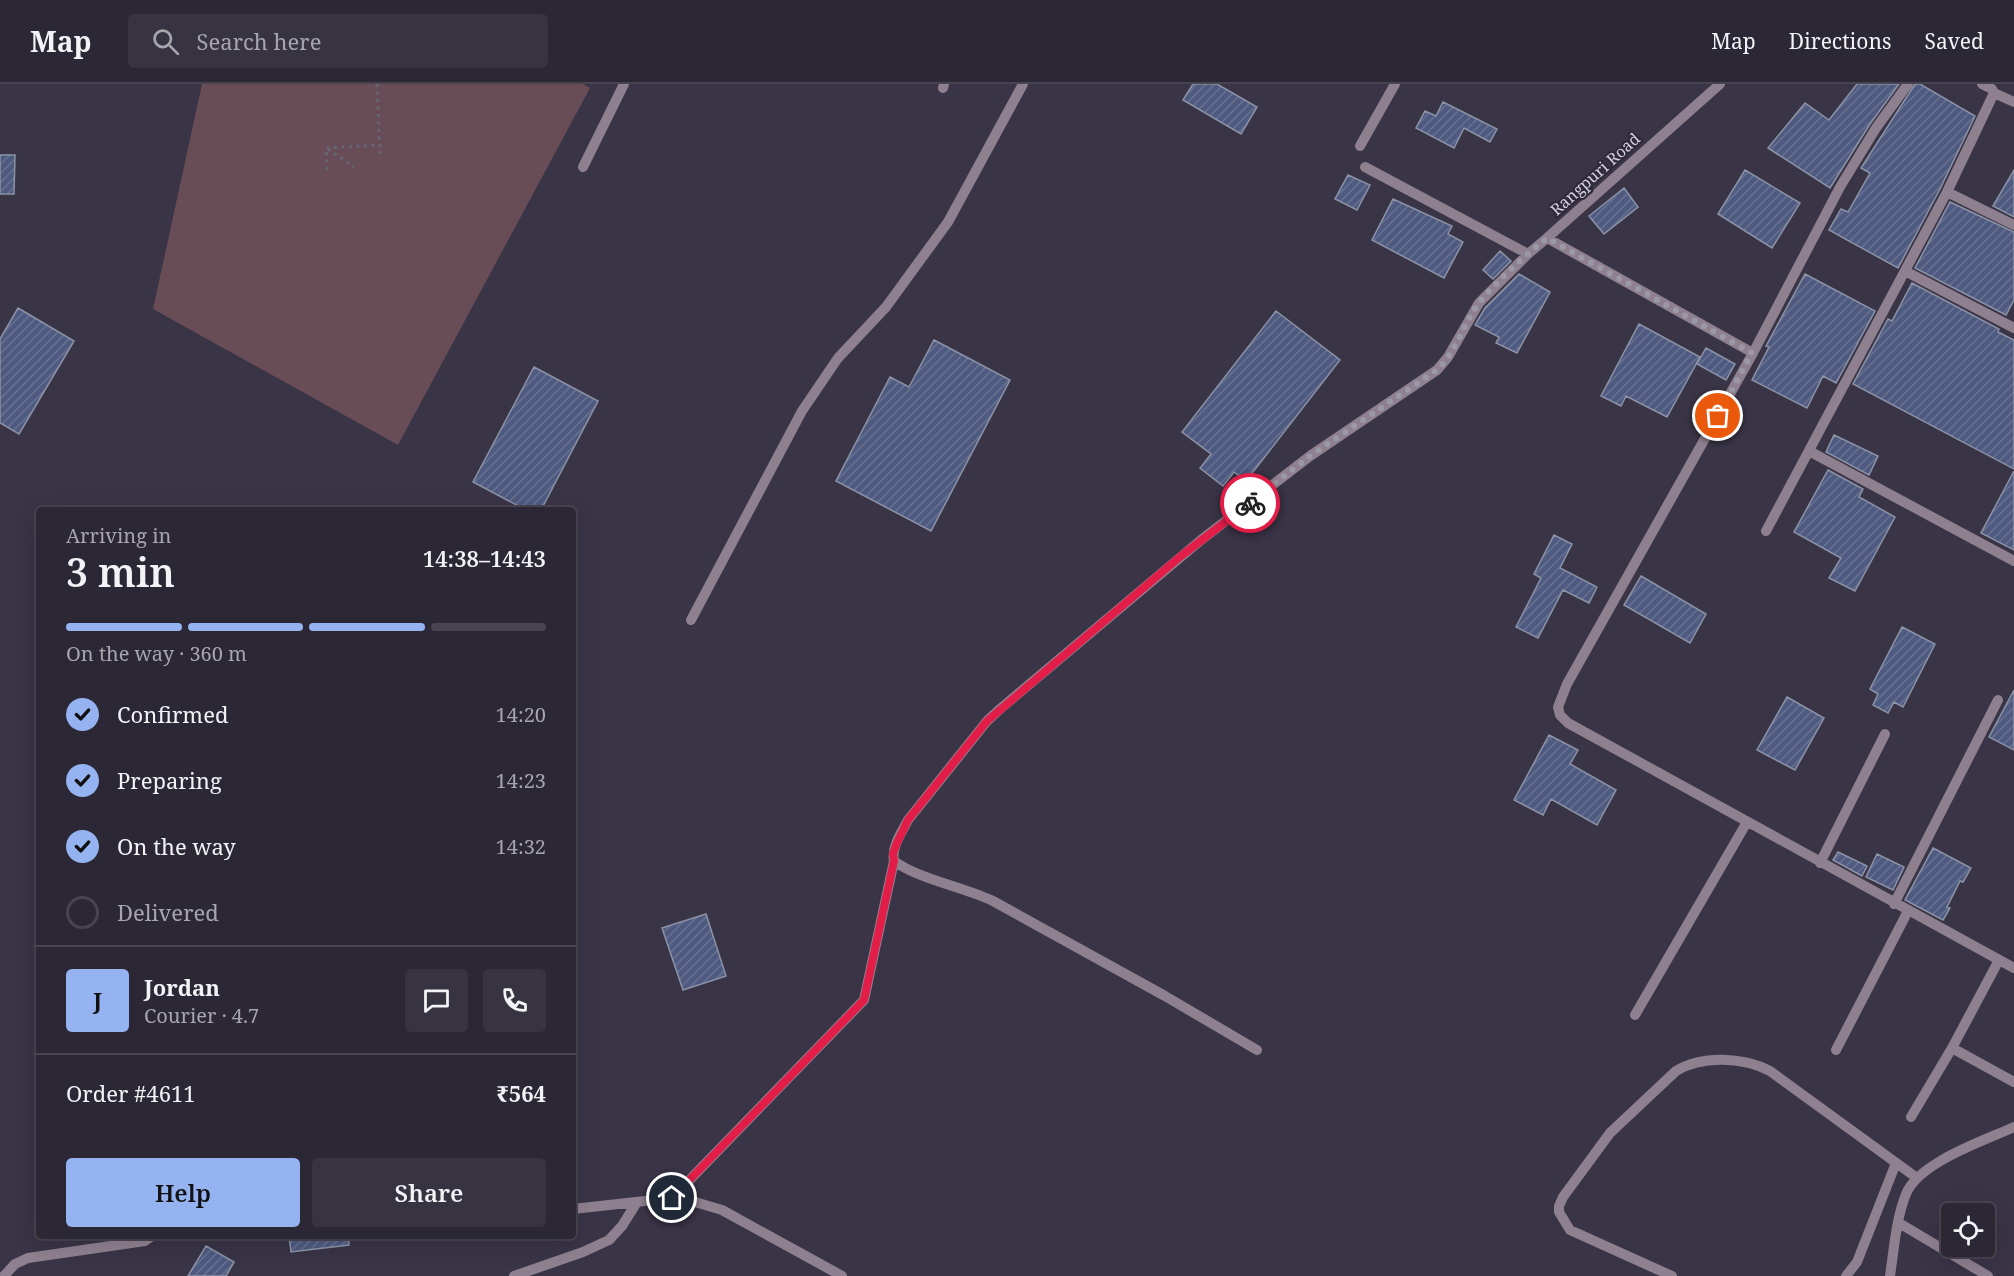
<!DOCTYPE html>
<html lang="en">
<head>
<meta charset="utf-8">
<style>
	body { margin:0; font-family:"Noto Serif",serif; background:#373340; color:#f1f3f6; height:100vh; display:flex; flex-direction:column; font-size:22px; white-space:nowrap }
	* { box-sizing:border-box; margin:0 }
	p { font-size:20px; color:#a6a5ac }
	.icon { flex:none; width:33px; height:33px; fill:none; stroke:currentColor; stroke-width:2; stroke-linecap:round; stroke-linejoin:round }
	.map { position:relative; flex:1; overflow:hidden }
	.details { position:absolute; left:36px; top:423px; width:540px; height:732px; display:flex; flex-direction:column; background:#2b2734; border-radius:6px; box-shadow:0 6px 24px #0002,0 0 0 2px #47444f }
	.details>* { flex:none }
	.buttons { position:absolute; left:1941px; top:1119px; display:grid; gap:12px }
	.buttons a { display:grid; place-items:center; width:54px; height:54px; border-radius:6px; background:#2b2734; box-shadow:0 6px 24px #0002,0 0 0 2px #47444f; font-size:30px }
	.pin { position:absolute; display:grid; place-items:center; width:51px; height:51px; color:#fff; margin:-26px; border:3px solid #fff; border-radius:50%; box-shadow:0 2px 6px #0007 }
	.courier { position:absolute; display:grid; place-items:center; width:60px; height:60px; margin:-30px; border:4px solid #e11d48; border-radius:50%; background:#fff; color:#222; box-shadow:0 2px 8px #0007 }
	.overview em { font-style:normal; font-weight:600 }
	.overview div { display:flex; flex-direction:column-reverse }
	.overview { display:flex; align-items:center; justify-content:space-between; height:102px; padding:0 30px }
	h1 { font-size:39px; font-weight:600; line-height:45px }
	.bar { display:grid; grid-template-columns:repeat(4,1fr); gap:9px 6px; align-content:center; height:72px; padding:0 30px }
	.bar i { height:8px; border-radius:4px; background:#47444f }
	.bar .active { background:#95b2f1 }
	.bar p { grid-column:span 4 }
	.line { display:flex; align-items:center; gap:15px; padding:0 30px; border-top:2px solid #47444f }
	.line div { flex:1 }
	.round { display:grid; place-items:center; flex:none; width:63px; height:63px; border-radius:6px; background:#373340 }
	ol { padding:0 30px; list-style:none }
	li { display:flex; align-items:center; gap:18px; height:66px }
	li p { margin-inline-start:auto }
	li .icon { padding:6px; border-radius:50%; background:#95b2f1; color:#111; stroke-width:4 }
	li:last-child { color:#a6a5ac }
	li i { width:33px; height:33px; border:3px solid #47444f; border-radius:50% }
	.cta { display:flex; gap:12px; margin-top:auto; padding:12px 30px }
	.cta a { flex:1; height:69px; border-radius:6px; background:#95b2f1; color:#111; font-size:24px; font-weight:600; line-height:69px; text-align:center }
	.cta a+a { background:#373340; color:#f1f3f6 }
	header { display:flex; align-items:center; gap:36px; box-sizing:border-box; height:84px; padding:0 30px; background:#2b2734; border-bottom:2px solid #47444f }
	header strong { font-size:28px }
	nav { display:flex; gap:33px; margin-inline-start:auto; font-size:21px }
	.search { width:420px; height:54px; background:#373340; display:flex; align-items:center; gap:15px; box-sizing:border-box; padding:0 21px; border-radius:6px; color:#a6a5ac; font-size:22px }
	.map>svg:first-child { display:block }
	.green { fill:#684c56 }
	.building { fill:url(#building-hatch); stroke:#8c93a7; stroke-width:1.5 }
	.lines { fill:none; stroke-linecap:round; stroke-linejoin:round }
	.path { stroke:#696474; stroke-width:3; stroke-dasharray:3 4.5; stroke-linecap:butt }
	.minor { stroke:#8f808f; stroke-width:10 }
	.done { stroke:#9c99a6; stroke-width:6; stroke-dasharray:0 10.8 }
	.route { stroke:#e11d48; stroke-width:8 }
	.labels { text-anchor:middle; stroke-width:4.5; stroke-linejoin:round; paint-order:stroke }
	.street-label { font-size:16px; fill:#d2cfda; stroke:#2f2a3b }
</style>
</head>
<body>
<header>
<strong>Map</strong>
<div class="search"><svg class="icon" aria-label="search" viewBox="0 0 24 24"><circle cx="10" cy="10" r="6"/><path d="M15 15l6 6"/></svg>Search here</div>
<nav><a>Map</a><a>Directions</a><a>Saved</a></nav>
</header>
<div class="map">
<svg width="2014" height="1192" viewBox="0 0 2014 1192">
	<defs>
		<pattern id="building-hatch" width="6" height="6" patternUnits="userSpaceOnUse" patternTransform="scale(1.5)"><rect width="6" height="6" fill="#4e5a80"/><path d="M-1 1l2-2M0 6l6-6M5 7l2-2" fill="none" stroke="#677191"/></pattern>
	</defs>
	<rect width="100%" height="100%" fill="#393446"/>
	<path class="green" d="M202,0h381l7,4 -192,357 -245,-136z"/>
	<path class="building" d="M1193,0h24l40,23 -16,27 -58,-34z
		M1857,0h42l-29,40 -40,64 -62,-40 37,-45 24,17z
		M1915,0h5l55,32 -35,73 -42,79 -69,-38 12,-21 7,3 22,-39 -9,-5z
		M1443,18l54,27 -7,13 -26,-14 -10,20 -38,-20 9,-17 11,5z
		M0,71h15l-1,39h-14z
		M1745,86l55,33 -28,45 -54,-34z
		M2014,86v47l-21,-11z
		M1348,91l22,10 -13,25 -22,-11z
		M1624,104l14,19 -34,27 -15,-18z
		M1393,115l59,27 -4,8 15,8 -19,36 -72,-38z
		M1950,118l64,30v68l-8,15 -91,-47z
		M1500,167l11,10 -18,18 -10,-9z
		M1519,190l31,18 -33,61 -21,-10 3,-6 -24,-12 10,-17z
		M1805,190l70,37 -39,72 -13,-7 -16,32 -55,-28 17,-33 -3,-1z
		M1912,199l87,46 -1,3 16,8v129l-161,-85 35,-65 4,2z
		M18,224l56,33 -55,93 -19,-11v-84z
		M1276,227l64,49 -94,121 -12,-9 -11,14 -23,-18 11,-14 -29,-22z
		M1639,240l61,33 -33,60 -41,-21 -5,10 -20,-10z
		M934,256l76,40 -79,151 -95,-50 54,-104 19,10z
		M1706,264l29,16 -9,16 -29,-16z
		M534,283l64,34 -57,109h-15l-53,-28z
		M1834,351l44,21 -9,19 -43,-23z
		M1828,386l35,19 -4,8 36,20 -40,74 -26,-13 12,-20 -47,-26z
		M2014,387v79l-33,-17z
		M1554,451l18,9 -12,24 37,19 -8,16 -26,-13 -25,48 -22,-11 25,-49 -7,-4z
		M1641,492l65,38 -16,29 -66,-38z
		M1902,543l33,17 -32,63 -9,-5 -6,11 -15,-8 5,-11 -8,-5z
		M2014,606v60l-25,-13z
		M1787,613l37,21 -29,52 -38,-20z
		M1549,651l29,15 -8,14 46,26 -19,35 -46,-26 -8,16 -29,-15z
		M1933,764l38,20 -8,14 -3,-1 -13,26 3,1 -7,12 -38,-20z
		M1838,768l29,14 -5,10 -29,-16z
		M1877,770l27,13 -11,23 -27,-13z
		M706,830l20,62 -43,14 -21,-62z
		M289,1152h59l1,9 -58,7z
		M206,1162l28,16 -8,14h-38z"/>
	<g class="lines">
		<path class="path" d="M377,0l3,70
			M328,65l26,18
			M327,86l-1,-22 53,-3"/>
		<path class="minor" d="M1908,0l-32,44 -36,59 -87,166 -186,331 -9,23 2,8 8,8 446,245
			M943,4l1,-4
			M1994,9l20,9
			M1360,62l35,-62
			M583,83l41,-83
			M1365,83l163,87
			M1947,108l67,33
			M1547,154l206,115
			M1905,187l109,57
			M1809,367l205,110
			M1766,447l181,-339 47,-99 -2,-4 -10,-5
			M691,536l111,-209 36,-53 48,-51 62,-85 75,-138
			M894,777c24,18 70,26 99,40l172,95 92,54
			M1820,779l65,-129
			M1894,820l104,-204
			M1635,931l112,-193
			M1952,964l62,34
			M1836,966l72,-139
			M1911,1033l41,-69 47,-88
			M672,1114l192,-198 30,-139c-3,-14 8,-29 14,-41l79,-99 13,-12 201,-169 109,-84 127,-86 11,-13 31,-54 49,-49 19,-16 173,-154
			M573,1125l99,-11 23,4 27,8 120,66
			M1899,1139l89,53
			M4,1192l11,-12 13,-6 117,-17 7,-5
			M514,1192l69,-24 26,-12 13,-14 15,-24
			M1672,1192l-102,-46 -11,-18v-6l4,-9 47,-64 66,-62c26,-16 67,-14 94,0l147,107
			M1846,1192l11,-14 39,-99
			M1890,1192c4,-27 6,-57 16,-82 13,-32 78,-53 108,-67"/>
	</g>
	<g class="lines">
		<path class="done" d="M1250,419l60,-47 127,-86c17,-16 25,-41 37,-60 14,-22 52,-55 73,-72l205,115 -34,63"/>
		<path class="route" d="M672,1114l192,-198 30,-139 -1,-7 3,-9 12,-25 79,-99 194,-165 69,-53"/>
	</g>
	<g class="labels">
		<g class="street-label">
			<text transform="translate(1595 90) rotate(-42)" y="6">Rangpuri Road</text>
		</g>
	</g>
</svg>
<div class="buttons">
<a><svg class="icon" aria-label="locate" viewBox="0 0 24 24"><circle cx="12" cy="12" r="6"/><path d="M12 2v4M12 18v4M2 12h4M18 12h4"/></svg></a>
</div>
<div class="pin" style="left:1718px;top:332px;background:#ea580c"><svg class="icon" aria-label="bag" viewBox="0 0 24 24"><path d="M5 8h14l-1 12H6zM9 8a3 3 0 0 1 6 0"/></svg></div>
<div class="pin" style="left:672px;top:1114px;background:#1f2937"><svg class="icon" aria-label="home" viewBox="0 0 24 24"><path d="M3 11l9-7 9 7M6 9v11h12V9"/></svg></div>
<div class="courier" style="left:1250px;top:419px"><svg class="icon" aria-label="bike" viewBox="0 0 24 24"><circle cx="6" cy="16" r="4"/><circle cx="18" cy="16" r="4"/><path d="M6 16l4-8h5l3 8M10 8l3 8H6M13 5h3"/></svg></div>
<section class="details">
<div class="overview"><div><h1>3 min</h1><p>Arriving in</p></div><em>14:38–14:43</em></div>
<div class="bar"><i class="active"></i><i class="active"></i><i class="active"></i><i></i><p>On the way · 360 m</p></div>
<ol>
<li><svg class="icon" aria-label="check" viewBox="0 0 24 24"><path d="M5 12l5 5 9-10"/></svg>Confirmed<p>14:20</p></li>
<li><svg class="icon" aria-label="check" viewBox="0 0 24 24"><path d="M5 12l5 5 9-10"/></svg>Preparing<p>14:23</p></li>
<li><svg class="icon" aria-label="check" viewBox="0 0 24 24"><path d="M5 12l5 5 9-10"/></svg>On the way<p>14:32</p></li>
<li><i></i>Delivered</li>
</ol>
<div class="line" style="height:108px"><b class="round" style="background:#95b2f1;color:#111">J</b><div><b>Jordan</b><p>Courier · 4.7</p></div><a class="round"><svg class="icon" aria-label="chat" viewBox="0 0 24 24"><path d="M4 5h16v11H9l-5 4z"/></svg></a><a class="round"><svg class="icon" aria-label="phone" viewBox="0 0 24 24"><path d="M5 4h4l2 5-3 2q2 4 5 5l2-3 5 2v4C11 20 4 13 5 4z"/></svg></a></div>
<div class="line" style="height:78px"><div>Order #4611</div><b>₹564</b></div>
<div class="cta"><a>Help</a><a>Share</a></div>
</section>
</div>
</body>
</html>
